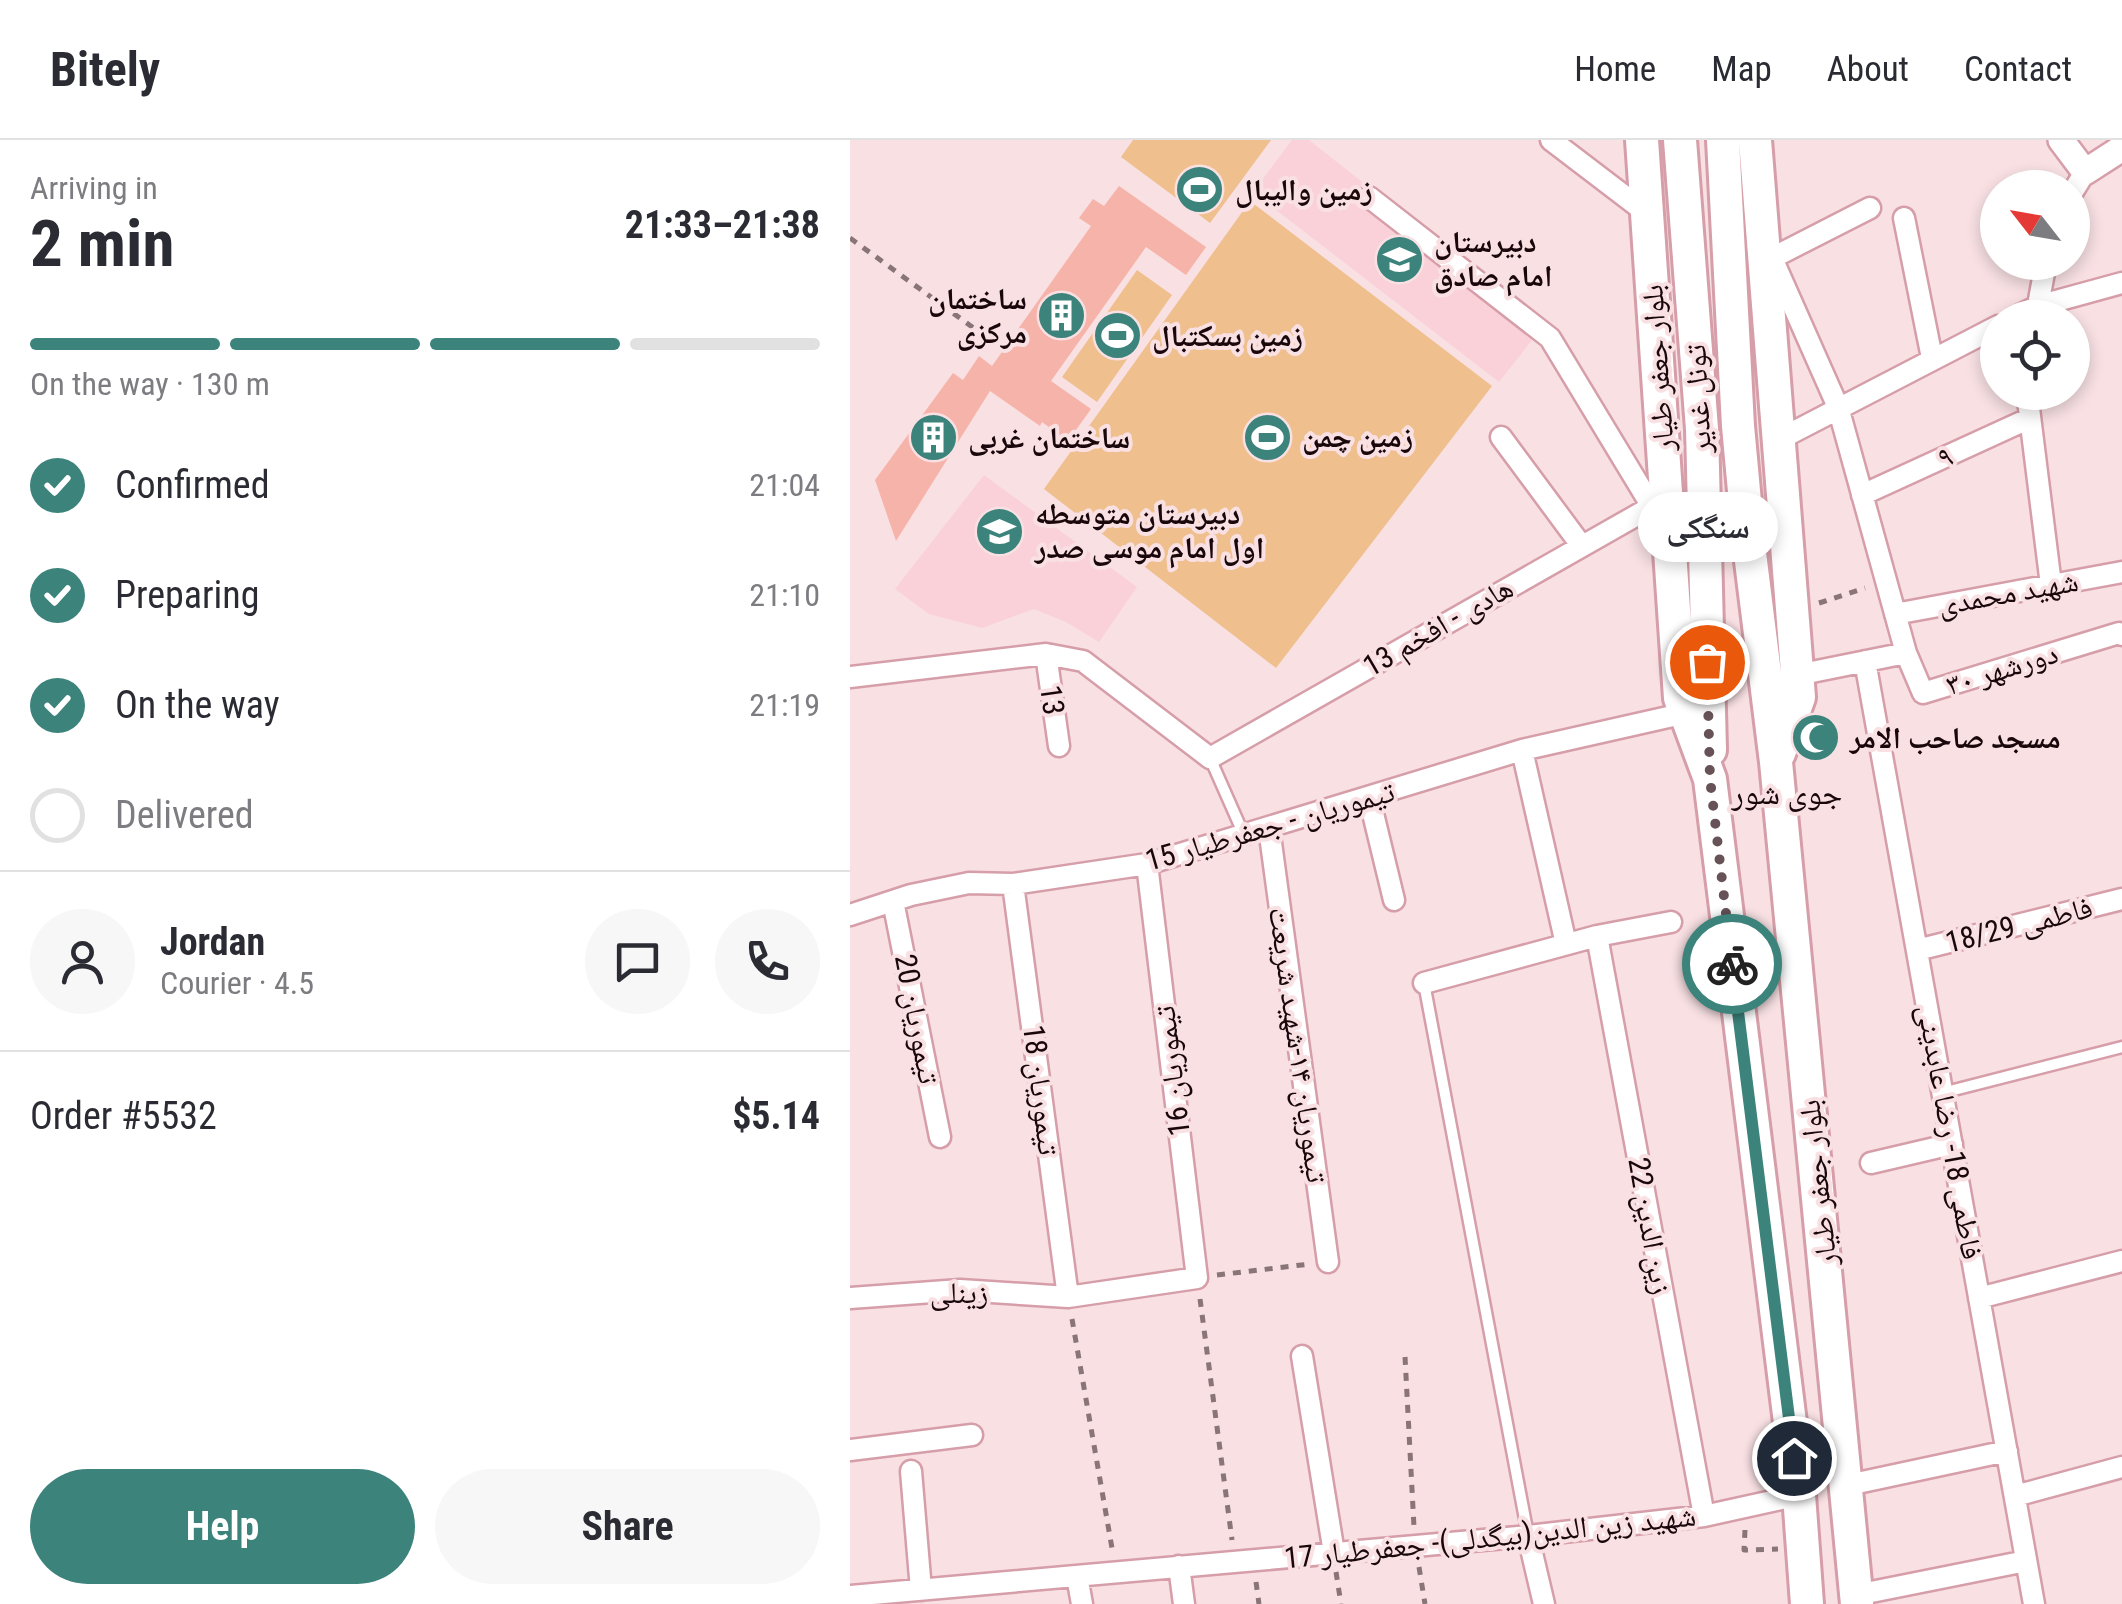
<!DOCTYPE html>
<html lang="en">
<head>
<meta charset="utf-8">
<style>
	body { margin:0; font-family:"Roboto Condensed","Noto Naskh Arabic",sans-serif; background:#f7f7f7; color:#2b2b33; height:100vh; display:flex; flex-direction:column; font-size:38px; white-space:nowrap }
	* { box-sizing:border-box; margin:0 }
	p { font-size:32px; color:#7c7c81 }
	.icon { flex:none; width:55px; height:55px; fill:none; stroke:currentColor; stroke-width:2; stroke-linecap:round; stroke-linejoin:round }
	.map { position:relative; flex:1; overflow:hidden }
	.panel { display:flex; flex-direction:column; background:#fff; width:850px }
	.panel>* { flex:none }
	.needle { width:65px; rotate:301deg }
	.tools { position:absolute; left:1130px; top:30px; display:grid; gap:20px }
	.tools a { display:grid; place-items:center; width:110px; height:110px; border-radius:50%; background:#fff; box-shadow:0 5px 15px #0003; font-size:50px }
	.pin { position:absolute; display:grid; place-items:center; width:85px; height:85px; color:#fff; margin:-42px; border:5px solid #fff; border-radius:50%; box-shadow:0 2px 10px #0007 }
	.courier { position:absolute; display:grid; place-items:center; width:100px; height:100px; margin:-50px; border:8px solid #3c837c; border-radius:50%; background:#fff; color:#222; box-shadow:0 2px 12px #0007 }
	.bubble { position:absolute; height:70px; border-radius:35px; background:#fff; box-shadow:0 5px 15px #0003; font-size:32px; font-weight:700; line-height:70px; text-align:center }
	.headline em { font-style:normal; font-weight:700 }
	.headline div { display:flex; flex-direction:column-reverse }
	.headline { display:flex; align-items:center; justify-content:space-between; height:170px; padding:0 30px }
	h1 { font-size:65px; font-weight:700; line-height:75px }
	.bar { display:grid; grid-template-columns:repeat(4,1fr); gap:15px 10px; align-content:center; height:120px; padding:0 30px }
	.bar i { height:12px; border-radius:8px; background:#e1e1e2 }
	.bar .active { background:#3c837c }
	.bar p { grid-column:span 4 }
	.line { display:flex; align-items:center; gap:25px; padding:0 30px; border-top:2px solid #e1e1e2 }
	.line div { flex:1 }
	.round { display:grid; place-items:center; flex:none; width:105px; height:105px; border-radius:52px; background:#f7f7f7 }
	ol { padding:0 30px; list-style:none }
	li { display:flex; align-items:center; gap:30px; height:110px }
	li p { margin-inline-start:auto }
	li .icon { padding:10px; border-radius:50%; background:#3c837c; color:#fff; stroke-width:4 }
	li:last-child { color:#7c7c81 }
	li i { width:55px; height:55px; border:5px solid #e1e1e2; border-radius:50% }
	.action { display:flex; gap:20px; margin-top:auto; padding:20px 30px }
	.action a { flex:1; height:115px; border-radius:60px; background:#3c837c; color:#fff; font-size:40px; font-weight:700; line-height:115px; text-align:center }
	.action a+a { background:#f7f7f7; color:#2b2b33 }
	header { display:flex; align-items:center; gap:60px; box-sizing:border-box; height:140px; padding:0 50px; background:#fff; border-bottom:2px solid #e1e1e2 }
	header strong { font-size:48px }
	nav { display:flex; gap:55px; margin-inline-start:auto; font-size:35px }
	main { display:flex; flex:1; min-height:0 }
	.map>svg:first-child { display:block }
	.built { fill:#fad1d8 }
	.green { fill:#efbf8d }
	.building { fill:#f6b3aa }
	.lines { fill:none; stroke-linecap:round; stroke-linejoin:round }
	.service-casing { stroke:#d69ea8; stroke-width:15 }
	.minor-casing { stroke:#d69ea8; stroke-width:25 }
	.tertiary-casing { stroke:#d69ea8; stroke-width:30 }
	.primary-casing { stroke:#d69ea8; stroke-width:38 }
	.path { stroke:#897477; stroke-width:5; stroke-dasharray:8 8; stroke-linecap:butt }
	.service { stroke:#fff; stroke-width:10 }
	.minor { stroke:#fff; stroke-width:20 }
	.tertiary { stroke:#fff; stroke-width:25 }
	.primary { stroke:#fff; stroke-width:32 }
	.done { stroke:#675357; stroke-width:10; stroke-dasharray:0 18 }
	.route { stroke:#3c837c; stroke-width:12 }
	.labels { text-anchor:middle; stroke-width:8; stroke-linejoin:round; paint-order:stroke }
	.poi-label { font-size:30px; font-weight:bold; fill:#19070b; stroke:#f8e0e3; text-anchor:start }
	.street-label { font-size:30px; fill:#19070b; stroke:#f8e0e3 }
	.neighbourhood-label { font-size:32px; fill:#19070b; stroke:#f8e0e3 }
</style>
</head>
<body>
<header>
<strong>Bitely</strong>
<nav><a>Home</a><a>Map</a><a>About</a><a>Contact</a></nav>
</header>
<main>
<section class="panel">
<div class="headline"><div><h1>2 min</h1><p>Arriving in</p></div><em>21:33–21:38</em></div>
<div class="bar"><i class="active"></i><i class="active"></i><i class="active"></i><i></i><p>On the way · 130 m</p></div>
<ol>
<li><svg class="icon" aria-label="check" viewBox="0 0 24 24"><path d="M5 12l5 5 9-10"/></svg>Confirmed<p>21:04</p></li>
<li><svg class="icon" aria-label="check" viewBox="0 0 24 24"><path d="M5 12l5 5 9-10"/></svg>Preparing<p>21:10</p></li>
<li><svg class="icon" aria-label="check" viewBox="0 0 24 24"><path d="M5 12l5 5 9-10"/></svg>On the way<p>21:19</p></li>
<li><i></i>Delivered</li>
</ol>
<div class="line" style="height:180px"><a class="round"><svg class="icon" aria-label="person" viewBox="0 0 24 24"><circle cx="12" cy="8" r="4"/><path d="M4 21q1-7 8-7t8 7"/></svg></a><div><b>Jordan</b><p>Courier · 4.5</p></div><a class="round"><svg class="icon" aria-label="chat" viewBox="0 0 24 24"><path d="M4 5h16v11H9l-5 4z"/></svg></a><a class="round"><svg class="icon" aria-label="phone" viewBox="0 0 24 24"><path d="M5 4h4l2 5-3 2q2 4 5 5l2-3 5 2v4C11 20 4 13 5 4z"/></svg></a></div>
<div class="line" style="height:130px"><div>Order #5532</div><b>$5.14</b></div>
<div class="action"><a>Help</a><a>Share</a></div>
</section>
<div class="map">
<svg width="1272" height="1464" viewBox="0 0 1272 1464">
	<rect width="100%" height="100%" fill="#f8e0e3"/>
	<path class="built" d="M442,0h17l235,185 -45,57 -246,-190z
		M134,335l153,112 -38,55 -33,-20 -32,-13 -52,19 -53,-14 -34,-25z"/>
	<path class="green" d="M283,0h138l-61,83 -89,-66z
		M400,61l242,185 -216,282 -232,-179z
		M287,130l35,25 -75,107 -35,-25z"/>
	<path class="building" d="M269,46l87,61 -20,28 -40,-28 -95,134 40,28 -23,32 -26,-19 -2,4 -50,-35 -94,150 -21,-61 78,-107 10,7 16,-24 13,10 99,-140 -12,-8 14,-19 11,7z"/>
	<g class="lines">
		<defs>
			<path id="service" d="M360,618l34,77
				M574,843l104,552
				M1092,953l180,-46"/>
			<path id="minor" d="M701,0l97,74
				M1222,53l13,-21
				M519,57l181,141 101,167
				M1020,68l-98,50 66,149 68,246 17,40 196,-60 3,2
				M1054,78l28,140
				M1186,176l10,-54
				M1164,178l24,-12 84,-23
				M1177,252l24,193
				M651,297l80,108
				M928,300l220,-114
				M1012,355l166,-76
				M1045,474l227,-42
				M196,514l13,92
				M1015,521l169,943
				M947,535l109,-22
				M0,537l196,-23 37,7 127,97 457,-260
				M672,610l44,194
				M519,657l25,103
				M419,688l59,434
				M163,744l55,413
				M43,761l47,236
				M0,775l61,-20 58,-12 44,1 134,-20 375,-114 164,-37
				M747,796l107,580
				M1067,810l205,-51
				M574,843l173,-47 74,-14
				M1021,1023l81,-19
				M0,1158l110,-8 108,7 129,-19 -50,-414
				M1129,1158l143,-37
				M452,1216l32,197
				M0,1310l122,-15
				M61,1331l10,119
				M998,1345l159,-34
				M1165,1356l107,-29
				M678,1396l16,68
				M329,1426l5,38
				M227,1436l5,28
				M1006,1455l170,-34
				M0,1456l678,-60 176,-20 95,-21"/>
			<path id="tertiary" d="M1211,0l24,32 37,-24"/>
			<path id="primary" d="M792,0l38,558 30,81 89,716 8,109
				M830,0l22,289 8,321
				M873,0l15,286 11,119 27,217 81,842
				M905,0l44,557 -20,56"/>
		</defs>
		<use href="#service" class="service-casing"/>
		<use href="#minor" class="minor-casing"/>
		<use href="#tertiary" class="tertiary-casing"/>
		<use href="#primary" class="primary-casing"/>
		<path class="path" d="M0,98l140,102
			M969,463l46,-15
			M367,1135l93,-11
			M350,1159l32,241
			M222,1179l41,235
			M555,1217l9,170
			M895,1390l-1,20 34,-1
			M569,1427l6,37
			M486,1432l5,32
			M406,1442l3,22"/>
		<use href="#service" class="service"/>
		<use href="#minor" class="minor"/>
		<use href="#tertiary" class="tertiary"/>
		<use href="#primary" class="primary"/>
	</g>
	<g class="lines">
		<path class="done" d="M857,522l3,117 22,185"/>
		<path class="route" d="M882,824l62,494"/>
	</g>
	<defs>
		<symbol id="stadium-disc" viewBox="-11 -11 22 22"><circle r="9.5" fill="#3c837c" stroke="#f8e0e3"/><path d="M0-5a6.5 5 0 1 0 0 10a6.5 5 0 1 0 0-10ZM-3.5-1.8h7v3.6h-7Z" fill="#fff"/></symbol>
		<symbol id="school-disc" viewBox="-11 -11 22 22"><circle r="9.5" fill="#3c837c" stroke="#f8e0e3"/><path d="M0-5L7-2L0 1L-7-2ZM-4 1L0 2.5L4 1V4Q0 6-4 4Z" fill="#fff"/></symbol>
		<symbol id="building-disc" viewBox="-11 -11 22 22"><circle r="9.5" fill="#3c837c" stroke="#f8e0e3"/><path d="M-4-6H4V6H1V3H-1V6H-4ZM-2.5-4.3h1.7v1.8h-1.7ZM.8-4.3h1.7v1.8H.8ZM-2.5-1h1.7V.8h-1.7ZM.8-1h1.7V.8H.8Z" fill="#fff"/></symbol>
		<symbol id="mosque-disc" viewBox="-11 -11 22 22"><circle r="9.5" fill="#3c837c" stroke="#f8e0e3"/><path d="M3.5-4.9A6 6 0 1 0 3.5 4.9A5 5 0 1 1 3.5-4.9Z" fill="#fff"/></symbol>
	</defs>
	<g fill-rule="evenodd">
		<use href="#stadium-disc" x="322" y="22" width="55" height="55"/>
		<use href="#school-disc" x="522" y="92" width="55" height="55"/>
		<use href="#building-disc" x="184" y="148" width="55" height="55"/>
		<use href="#stadium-disc" x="240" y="168" width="55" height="55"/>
		<use href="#stadium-disc" x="390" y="270" width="55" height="55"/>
		<use href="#building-disc" x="56" y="270" width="55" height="55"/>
		<use href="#school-disc" x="122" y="364" width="55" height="55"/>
		<use href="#mosque-disc" x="938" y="570" width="55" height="55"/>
	</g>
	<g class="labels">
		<g class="poi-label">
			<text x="385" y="60">زمین والیبال</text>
			<text x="584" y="112">دبیرستان<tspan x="584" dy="34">امام صادق</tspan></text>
			<text x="177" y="169" text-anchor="end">ساختمان<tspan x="177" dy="34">مرکزی</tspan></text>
			<text x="302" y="206">زمین بسکتبال</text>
			<text x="452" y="307">زمین چمن</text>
			<text x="118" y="308">ساختمان غربی</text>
			<text x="185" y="384">دبیرستان متوسطه<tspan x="185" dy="34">اول امام موسی صدر</tspan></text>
			<text x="1000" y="608">مسجد صاحب الامر</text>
		</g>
		<g class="street-label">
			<text transform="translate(808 228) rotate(-94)" y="10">بلوار جعفر طیار</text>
			<text transform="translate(848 259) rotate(-93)" y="10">تونل غدیر</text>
			<text transform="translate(1095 317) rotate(-24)" y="10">۹</text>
			<text transform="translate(1158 453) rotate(-10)" y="10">شهید محمدی</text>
			<text transform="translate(588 487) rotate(-30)" y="10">هادی - افخم 13</text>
			<text transform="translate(1152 529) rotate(-17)" y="10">دورشهر ۳۰</text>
			<text transform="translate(202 560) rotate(82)" y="10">13</text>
			<text transform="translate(420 686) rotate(-16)" y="10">تیموریان - جعفرطیار 15</text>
			<text transform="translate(1169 785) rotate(-14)" y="10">فاطمی 18/29</text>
			<text transform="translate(67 879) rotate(79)" y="10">تیموریان 20</text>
			<text transform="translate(448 905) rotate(82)" y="10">تیموریان ۱۴-شهید شریعت</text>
			<text transform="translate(322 931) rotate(-97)" y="10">تیموریان 16</text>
			<text transform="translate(191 950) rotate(83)" y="10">تیموریان 18</text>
			<text transform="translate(1100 992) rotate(80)" y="10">فاطمی 18- رضا عابدینی</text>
			<text transform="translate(968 1043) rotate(-96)" y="10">بلوار جعفر طیار</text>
			<text transform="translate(800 1086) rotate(80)" y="10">زین الدین 22</text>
			<text x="109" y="1163">زینلی</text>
			<text transform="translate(640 1397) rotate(-6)" y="10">شهید زین الدین(بیگدلی)- جعفرطیار 17</text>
		</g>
		<g class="neighbourhood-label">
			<text x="937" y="664">جوی شور</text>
		</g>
	</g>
</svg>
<div class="tools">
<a><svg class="needle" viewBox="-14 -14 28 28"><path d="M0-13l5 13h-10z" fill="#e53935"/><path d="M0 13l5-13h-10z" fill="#7c7c81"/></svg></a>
<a><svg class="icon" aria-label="locate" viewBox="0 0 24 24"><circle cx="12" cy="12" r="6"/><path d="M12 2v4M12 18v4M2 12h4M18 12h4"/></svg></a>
</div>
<div class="pin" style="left:857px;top:522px;background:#ea580c"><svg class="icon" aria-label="bag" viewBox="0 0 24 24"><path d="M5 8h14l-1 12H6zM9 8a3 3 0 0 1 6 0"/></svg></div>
<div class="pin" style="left:944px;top:1318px;background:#1f2937"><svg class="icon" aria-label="home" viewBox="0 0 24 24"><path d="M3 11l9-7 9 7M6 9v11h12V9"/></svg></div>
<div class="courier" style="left:882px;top:824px"><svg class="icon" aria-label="bike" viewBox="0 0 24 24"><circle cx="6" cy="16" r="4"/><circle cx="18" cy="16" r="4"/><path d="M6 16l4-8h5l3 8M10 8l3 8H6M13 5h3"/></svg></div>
<div class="bubble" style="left:788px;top:352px;width:140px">سنگکی</div>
</div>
</main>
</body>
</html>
